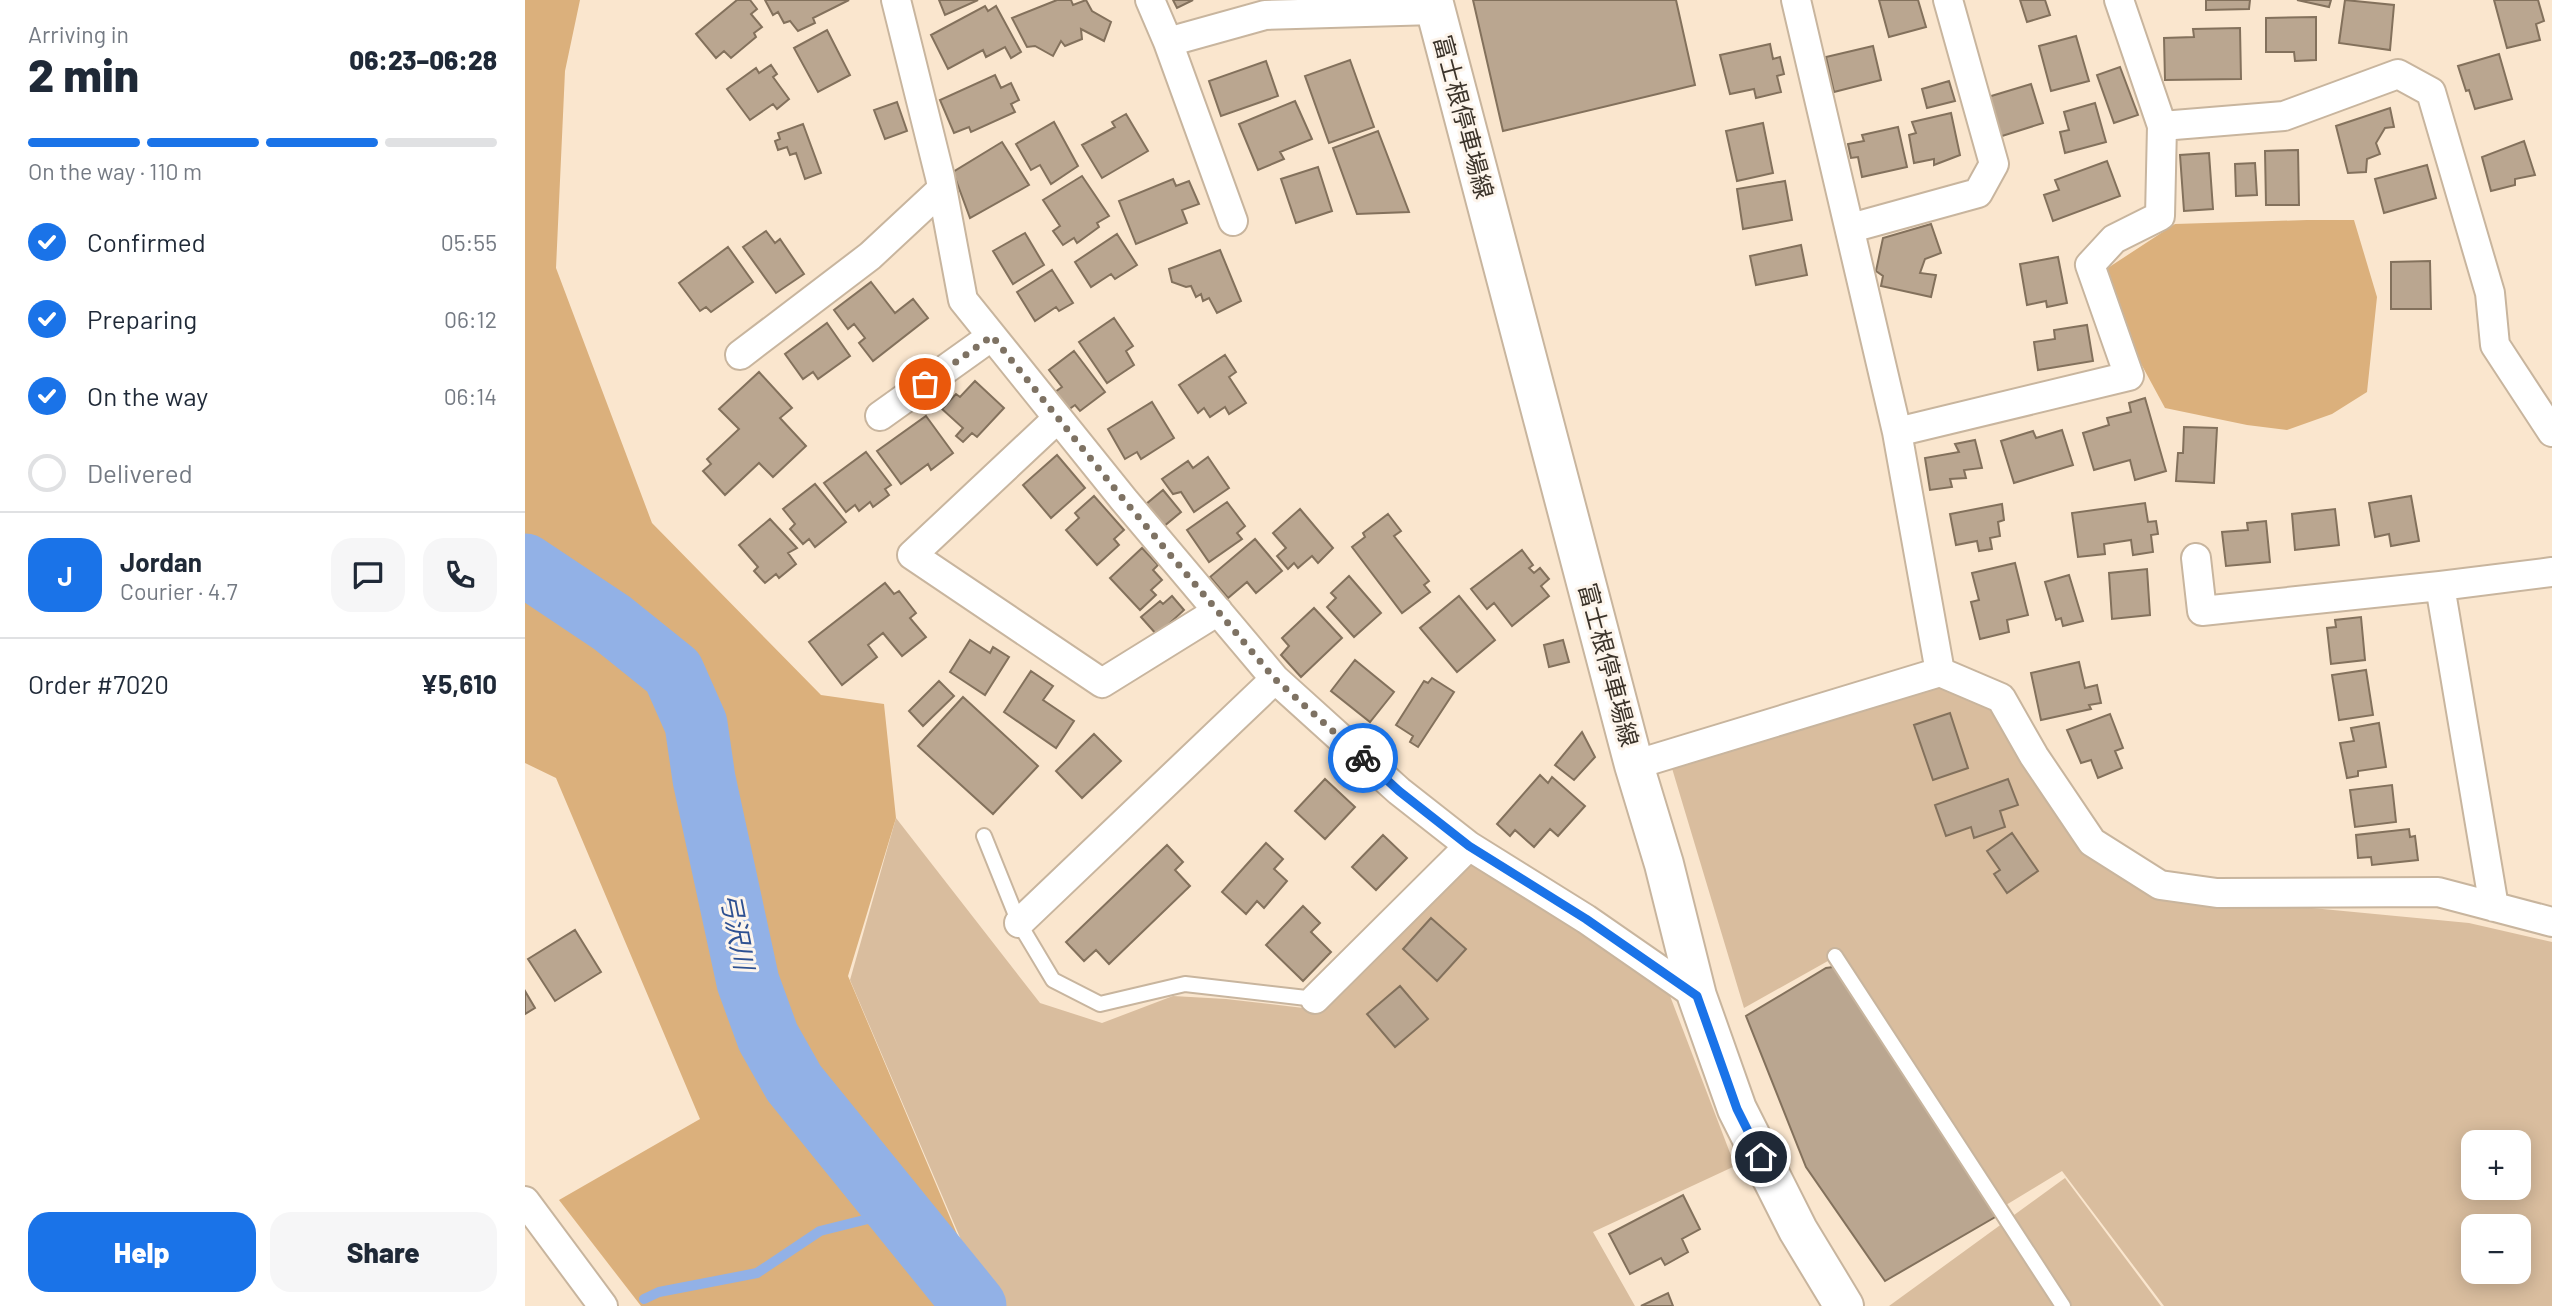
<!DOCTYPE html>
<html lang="en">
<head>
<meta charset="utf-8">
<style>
	body { margin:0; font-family:Barlow,"Noto Sans JP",sans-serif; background:#f6f6f7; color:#1f2937; height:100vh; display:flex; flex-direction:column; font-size:26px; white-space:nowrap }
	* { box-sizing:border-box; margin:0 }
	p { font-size:23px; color:#747a83 }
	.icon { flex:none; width:38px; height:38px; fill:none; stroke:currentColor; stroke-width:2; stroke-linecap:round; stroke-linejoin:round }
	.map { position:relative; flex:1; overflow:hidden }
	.panel { display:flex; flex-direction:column; background:#fff; width:525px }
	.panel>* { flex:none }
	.fabs { position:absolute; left:1936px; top:1130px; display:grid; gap:14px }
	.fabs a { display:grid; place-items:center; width:70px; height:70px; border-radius:14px; background:#fff; box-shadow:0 4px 18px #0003; font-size:35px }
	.pin { position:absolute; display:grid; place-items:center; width:60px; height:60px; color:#fff; margin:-30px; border:4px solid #fff; border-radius:50%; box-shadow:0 2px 7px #0007 }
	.courier { position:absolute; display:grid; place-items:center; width:70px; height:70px; margin:-35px; border:5px solid #1a73e8; border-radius:50%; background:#fff; color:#222; box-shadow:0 2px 9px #0007 }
	.summary em { font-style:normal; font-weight:800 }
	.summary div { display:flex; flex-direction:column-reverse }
	.summary { display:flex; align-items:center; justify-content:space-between; height:119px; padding:0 28px }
	h1 { font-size:46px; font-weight:800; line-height:52px }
	.bar { display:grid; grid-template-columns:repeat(4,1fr); gap:10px 7px; align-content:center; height:84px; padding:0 28px }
	.bar i { height:9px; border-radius:5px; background:#e0e1e3 }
	.bar .active { background:#1a73e8 }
	.bar p { grid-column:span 4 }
	.line { display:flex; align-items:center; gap:18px; padding:0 28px; border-top:2px solid #e0e1e3 }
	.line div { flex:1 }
	.round { display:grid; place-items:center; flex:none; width:74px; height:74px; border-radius:21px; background:#f6f6f7 }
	ol { padding:0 28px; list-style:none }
	li { display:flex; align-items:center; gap:21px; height:77px }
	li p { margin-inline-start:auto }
	li .icon { padding:7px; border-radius:50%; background:#1a73e8; color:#fff; stroke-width:4 }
	li:last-child { color:#747a83 }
	li i { width:38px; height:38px; border:4px solid #e0e1e3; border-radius:50% }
	.cta { display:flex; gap:14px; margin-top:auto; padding:14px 28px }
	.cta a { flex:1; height:80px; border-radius:21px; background:#1a73e8; color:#fff; font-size:28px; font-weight:800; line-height:80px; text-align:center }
	.cta a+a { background:#f6f6f7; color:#1f2937 }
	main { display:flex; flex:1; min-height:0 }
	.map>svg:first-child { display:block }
	.green { fill:#d9bd9e; fill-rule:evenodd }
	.forest { fill:#dbb07c }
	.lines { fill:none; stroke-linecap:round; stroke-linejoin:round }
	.stream { stroke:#92b1e6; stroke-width:10 }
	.river { stroke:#92b1e6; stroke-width:63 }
	.building { fill:#baa690; stroke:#83715c; stroke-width:2 }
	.lane-casing { stroke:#c8b59e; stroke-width:18 }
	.street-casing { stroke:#c8b59e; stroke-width:32 }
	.secondary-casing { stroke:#c8b59e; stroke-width:42 }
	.lane { stroke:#fff; stroke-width:14 }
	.street { stroke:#fff; stroke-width:28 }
	.secondary { stroke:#fff; stroke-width:38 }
	.done { stroke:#7e7263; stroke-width:7; stroke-dasharray:0 12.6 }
	.route { stroke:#1a73e8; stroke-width:9 }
	.labels { text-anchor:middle; stroke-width:6; stroke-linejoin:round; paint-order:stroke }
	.street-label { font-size:24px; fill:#3b332a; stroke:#fdf5ec }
	.water-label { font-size:26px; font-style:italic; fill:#2d5091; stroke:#fdf5ec }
</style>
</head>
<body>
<main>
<section class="panel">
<div class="summary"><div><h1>2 min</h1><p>Arriving in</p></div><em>06:23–06:28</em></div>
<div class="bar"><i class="active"></i><i class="active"></i><i class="active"></i><i></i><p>On the way · 110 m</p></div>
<ol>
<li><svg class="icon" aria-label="check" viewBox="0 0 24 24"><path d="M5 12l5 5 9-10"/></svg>Confirmed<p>05:55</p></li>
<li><svg class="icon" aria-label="check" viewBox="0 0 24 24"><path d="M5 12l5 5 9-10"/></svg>Preparing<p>06:12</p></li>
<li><svg class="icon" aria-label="check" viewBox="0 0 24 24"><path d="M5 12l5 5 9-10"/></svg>On the way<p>06:14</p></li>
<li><i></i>Delivered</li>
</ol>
<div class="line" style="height:126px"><b class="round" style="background:#1a73e8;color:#fff">J</b><div><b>Jordan</b><p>Courier · 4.7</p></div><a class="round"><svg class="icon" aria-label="chat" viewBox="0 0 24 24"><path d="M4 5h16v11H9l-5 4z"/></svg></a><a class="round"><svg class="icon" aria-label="phone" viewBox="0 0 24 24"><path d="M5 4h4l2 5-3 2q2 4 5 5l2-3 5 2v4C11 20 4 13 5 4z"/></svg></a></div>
<div class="line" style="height:91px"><div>Order #7020</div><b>¥5,610</b></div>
<div class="cta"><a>Help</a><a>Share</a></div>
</section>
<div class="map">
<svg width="2027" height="1306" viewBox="0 0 2027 1306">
	<rect width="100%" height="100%" fill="#fae6ce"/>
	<path class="green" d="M1415,672l54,27 95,146 55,47 325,31 83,19v364h-388l-102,-135 -56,34 -171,-248 -91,51 -76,-253zM1948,1143h45v45h-45zM1948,1227h45v45h-45z
		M371,818l144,185 62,20 71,-27 53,3 86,10 156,-153 199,132 68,178 -142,66 42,74h-638l-15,-17 -132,-309z
		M1540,1178l96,128h-272z"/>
	<path class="forest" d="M0,0h55l-15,71 -9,197 96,255 169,172 63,9 12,114 -48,158 131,310 18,20h-356l-82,-106 141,-81 -144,-341 -31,-15z
		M1782,220h47l23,77 -10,95 -35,22 -45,16 -40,-5 -82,-17 -71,-131 81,-53z"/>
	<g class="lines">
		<path class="stream" d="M119,1299l15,-7 98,-19 63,-42 80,-20"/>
		<path class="river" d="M0,565l87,58 61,49 23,52 8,55 44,203 20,55 26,46 181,223"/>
	</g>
	<path class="building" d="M212,0h13l7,9 -6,5 11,13 -8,6 2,4 -25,21 -7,-7 -8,7 -20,-24z
		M240,0h84l-36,18 2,5 -17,8 -8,-10 -6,2 -6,-11 -5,3z
		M414,0h39l-33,15z
		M532,0h14l2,5 13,-5 6,11 19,11 -7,19 -23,-12 1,10 -17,7 -4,-5 -8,15 -18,-10 -8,1 -15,-29z
		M648,0h20l-16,8z
		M948,0h203l19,85 -192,46z
		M1354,0h39l8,27 -37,10z
		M1495,0h25l5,15 -23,7z
		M1681,0h44l-1,9 -43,1z
		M1772,0h34l-2,7z
		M1820,0l49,5 -4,45 -51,-7z
		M1969,0h44l6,21 -8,3 4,16 -33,8z
		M460,6l3,5 8,-5 25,46 -10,6 -6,-11 -19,10 -3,-7 -35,19 -17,-34z
		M1791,17v43l-21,1 -1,-9h-28v-34z
		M1715,28l1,51 -76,1 -1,-42 30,-1 -1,-8z
		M302,30l23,45 -32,17 -24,-44z
		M1551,36l13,45 -38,10 -12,-45z
		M1245,44l3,15 7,-2 4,17 -7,2 4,16 -25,6 -2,-9 -24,5 -10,-39z
		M1348,46l8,34 -47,12 -8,-35z
		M1974,54l13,45 -37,10 -6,-19 -3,1 -8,-25z
		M825,60l24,67 -45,16 -24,-67z
		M741,61l12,35 -57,20 -12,-35z
		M246,65l6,9 -4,3 16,22 -12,10 -4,-5 -23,16 -23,-31 29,-21 3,5z
		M1595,67l18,48 -24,8 -17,-48z
		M470,75l6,13 10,-5 8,17 -8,4 4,8 -44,20 -2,-5 -15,6 -14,-33z
		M1424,81l6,20 -28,7 -5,-19z
		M1506,84l12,39 -44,14 -11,-40z
		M770,101l17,38 -32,13 4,7 -26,11 -19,-46z
		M372,102l10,29 -22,8 -11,-29z
		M1570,103l11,39 -41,11 -5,-21 9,-2 -5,-18z
		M1865,108l4,19 -9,1 -9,15 4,11 -13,5 -1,13 -18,1 -12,-47z
		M1426,113l9,42 -26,10v-6l-20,4 -5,-28 7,-2 -4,-11z
		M601,114l22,37 -46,27 -20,-33 33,-18 -3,-5z
		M529,122l24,44 -27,18 -11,-19 -9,5 -15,-26z
		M1238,123l10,50 -36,8 -11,-50z
		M278,124l18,49 -16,6 -9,-26 -6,2 -3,-8 -9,3 -3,-9 5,-2 -2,-6z
		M1373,127l9,40 -45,10 -4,-20 -7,1 -3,-14 16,-3 -2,-6z
		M853,131l31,81 -52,2 -24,-66z
		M1999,141l11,34 -20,4v6l-24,6 -9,-34z
		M477,142l27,43 -59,33 -17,-46z
		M1773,150l1,55h-33l-1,-54z
		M1684,153l4,56 -29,2 -4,-56z
		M1582,161l13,35 -67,25 -9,-26 15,-5 -4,-10z
		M1730,163l2,32 -21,1 -1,-32z
		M1902,165l9,33 -52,15 -9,-34z
		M793,167l14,44 -36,12 -15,-44z
		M557,176l27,40 -12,7 2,4 -22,16 -3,-5 -11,7 -10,-14 7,-5 -17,-26z
		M648,179l3,7 13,-5 10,23 -17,6 5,13 -51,21 -17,-43z
		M1260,181l7,39 -49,9 -6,-40z
		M1406,224l10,29 -16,6 -5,14 16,2 -5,22 -50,-11 2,-10 -7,-5 7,-33z
		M241,231l9,12 5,-4 24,35 -28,19 -33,-46z
		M500,233l19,32 -31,19 -20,-33z
		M592,234l20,31 -22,14 -4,-5 -20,13 -16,-25z
		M1276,245l6,30 -51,10 -6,-29z
		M203,247l25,35 -42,30 -5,-5 -6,4 -21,-28z
		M695,250l21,51 -24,12 -8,-15 -6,3 -2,-7 -5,3 -5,-11 -5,1 -14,-5 -3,-13z
		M1533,257l9,46 -20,4 -1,-6 -19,4 -7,-41z
		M1905,261l1,48h-40v-47z
		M527,270l21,33 -14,8 -3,-4 -21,14 -18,-29z
		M346,282l24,31 18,-14 15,19 -55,43 -14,-18 6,-5 -11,-14 -6,5 -14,-19z
		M589,318l19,28 -7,5 8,14 -27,18 -28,-41z
		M302,323l23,33 -32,23 -5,-7 -10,7 -18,-25z
		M1562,325l6,36 -55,9 -4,-28 21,-3 -1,-9z
		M549,351l31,41 -25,19 -5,-6 -7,5 -13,-18 7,-5 -13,-17z
		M700,355l11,17 -7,5 17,26 -17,11 -4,-7 -15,10 -6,-9 -6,5 -19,-28z
		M234,372l33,36 -12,10 26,28 -33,31 -14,-14 -34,32 -22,-24 8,-7 -4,-5 32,-30 -20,-20z
		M450,381l29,27 -27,29 -5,-4 -9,9 -7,-6 7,-8 -21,-19 14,-15 4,3z
		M1620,398l21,73 -31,9 -5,-20 -36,10 -11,-37 26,-8 -2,-7 24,-6 -2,-9z
		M627,402l22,36 -33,21 -4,-7 -12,7 -17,-30z
		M401,416l27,37 -22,17 -3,-6 -27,20 -24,-33z
		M1659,427l33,1 -3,55 -38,-2 2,-28h5z
		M1537,430l11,35 -59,18 -13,-42 32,-10 3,7z
		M1450,440l7,28 -18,2 2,8 -16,1 2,8 -22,3 -5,-32 34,-6 -4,-8z
		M341,452l25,33 -6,4 4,6 -16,12 -3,-5 -11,9 -4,-6 -9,7 -22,-29z
		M532,455l28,33 -34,30 -28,-33z
		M683,457l21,31 -35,24 -13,-20 -8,2 -11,-15 26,-18 5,7z
		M290,484l31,38 -31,25 -6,-8 -6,5 -13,-15 5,-5 -12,-15z
		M638,490l18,22 -18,15 -18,-22z
		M569,496l30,34 -10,9 5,6 -22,20 -31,-35 13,-12 -4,-5z
		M1886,496l8,45 -28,5 -2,-12 -14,3 -6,-34z
		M702,502l18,24 -8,7 5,6 -33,23 -22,-32z
		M1620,503l3,19 8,-1 2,13 -7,1 2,17 -20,3 -2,-15 -27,4 1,10 -27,3 -6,-44z
		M1477,504l2,16 -6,2 2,14 -10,2 2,11 -13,2 -2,-10 -21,4 -6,-31z
		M775,509l33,39 -15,15 -6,-7 -14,12 -4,-5 -6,6 -11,-13 9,-8 -13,-15z
		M1810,509l4,36 -44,5 -3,-36z
		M863,514l13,17 -7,5 35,45 -5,4 6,7 -28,21 -50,-66 13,-10 -2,-4z
		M245,519l27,29 -9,5 8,11 -17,14 -3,-4 -11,9 -11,-12 4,-4 -19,-22z
		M1741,521l4,41 -44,4 -4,-34 26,-2 -1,-7z
		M730,539l27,32 -26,22 -9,-11 -19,16 -18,-21z
		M617,548l16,17 -5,5 9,10 -11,10 5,5 -16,15 -30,-32z
		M997,550l11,15 -4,3 5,5 6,-5 9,11 -8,7 8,10 -37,30 -18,-23 -7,6 -16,-20z
		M1490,563l13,52 -21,5 2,12 -29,7 -9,-37 8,-2 -7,-27z
		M1622,569l3,46 -38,4 -3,-46z
		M1544,575l14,46 -20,5 -2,-8 -5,2 -11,-38z
		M824,576l32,37 -27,24 -27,-30 9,-9 -5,-5z
		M360,583l9,11 5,-3 17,22 -6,5 16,19 -24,19 -19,-23 -15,12 9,12 -35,28 -33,-43z
		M647,596l12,14 -27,25 -16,-18 19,-16 3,3z
		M934,596l36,44 -38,32 -37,-44z
		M789,608l28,30 -41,39 -20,-22 8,-9 -7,-8z
		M1836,617l4,43 -34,4 -4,-36 9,-1 -1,-7z
		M445,640l20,13 3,-6 16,10 -24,38 -35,-23z
		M1038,640l6,22 -20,5 -5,-22z
		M830,660l39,32 -24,30 -39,-31z
		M1554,662l6,26 12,-3 4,18 -12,2 2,4 -50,11 -10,-47z
		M1841,670l7,45 -34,5 -7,-45z
		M506,671l22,15 -10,14 31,21 -18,27 -52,-36z
		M907,678l22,14 -36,55 -8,-5 3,-6 -17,-11 28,-44 4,2z
		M414,681l15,15 -31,30 -14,-15z
		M438,697l75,69 -45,48 -75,-68z
		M1425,713l18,55 -35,12 -19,-55z
		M1585,714l13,34 -8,3 7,17 -24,10 -7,-18 -10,3 -14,-33z
		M1854,723l7,44 -28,4v5l-11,2 -7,-35 14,-2 -3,-13z
		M1057,732l13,25 -21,23 -19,-15z
		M569,734l27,27 -39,37 -26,-27z
		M1015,775l8,8 4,-6 33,29 -27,30 -8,-7 -16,18 -19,-17 -5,6 -13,-12z
		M800,779l30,28 -30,32 -30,-28z
		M1483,779l10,26 -18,6 5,16 -31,11 -3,-11 -25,9 -11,-31z
		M1867,785l4,37 -41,5 -5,-37z
		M1884,829l1,8 5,-1 3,24 -46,5 -1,-8 -13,1 -2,-23z
		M1487,833l26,38 -31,22 -13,-19 6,-4 -13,-19z
		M858,835l24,23 -31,32 -24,-23z
		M741,843l17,16 -9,10 13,12 -23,27 -7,-7 -11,13 -24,-22z
		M642,845l16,17 -8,8 15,16 -81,78 -13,-14 -12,11 -18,-19z
		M778,906l17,17 -9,9 20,20 -28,29 -37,-36z
		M906,918l35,31 -29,32 -34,-32z
		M50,930l26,42 -46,29 -27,-42z
		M1315,966l157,250 -112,65 -79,-114 -60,-151 80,-48z
		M875,986l28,33 -33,28 -28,-33z
		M0,991l10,17 -10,6z
		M1158,1195l17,34 -18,10 6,13 -23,13 -4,-7 -31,16 -21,-40z
		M1143,1293l5,13h-32z"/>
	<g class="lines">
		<defs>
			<path id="lane" d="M459,836l35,87 34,57 47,24 85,-20 130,15
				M1310,956l228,350"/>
			<path id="street" d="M371,0l44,177 23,123 161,200 151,179 124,112 70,55 117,73 111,77
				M625,0l18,42 65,179
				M1271,0l101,432 43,240
				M1594,0l43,126 122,-10 114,-42 33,18 59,201 5,52 57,87
				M643,42l97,-27 170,-5
				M1326,228l127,-35 16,-29 -46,-164
				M215,355l130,-99 72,-67
				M355,416l112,-80
				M533,418l-146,137 190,128 116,-72
				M1372,432l232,-56 -39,-111 24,-26 46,-23 2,-90
				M1671,558l6,53 238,-25 112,-14
				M1915,586l54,321
				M1109,765l306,-93 61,26 33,58 58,86 68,43 57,8 221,-1 114,30
				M494,923l256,-244
				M790,999l154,-153
				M0,1201l78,105"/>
			<path id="secondary" d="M908,0l201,765 30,99 33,132 40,113 61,121 46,76"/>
		</defs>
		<use href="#lane" class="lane-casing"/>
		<use href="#street" class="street-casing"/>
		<use href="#secondary" class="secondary-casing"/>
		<use href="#lane" class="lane"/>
		<use href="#street" class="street"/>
		<use href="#secondary" class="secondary"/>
	</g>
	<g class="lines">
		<path class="done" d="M400,384l67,-48 132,164 151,179 88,79"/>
		<path class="route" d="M838,758l36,33 70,55 117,73 111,77 40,113 24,48"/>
	</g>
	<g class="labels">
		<g class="street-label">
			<text transform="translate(938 117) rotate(75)" y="8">富士根停車場線</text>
			<text transform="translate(1083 665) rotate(75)" y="8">富士根停車場線</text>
		</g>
		<g class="water-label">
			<text transform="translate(212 931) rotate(79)" y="9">弓沢川</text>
		</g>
	</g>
</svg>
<div class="fabs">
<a>+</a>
<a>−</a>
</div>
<div class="pin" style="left:400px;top:384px;background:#ea580c"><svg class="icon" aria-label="bag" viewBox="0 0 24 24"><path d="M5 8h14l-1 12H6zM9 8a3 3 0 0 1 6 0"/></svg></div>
<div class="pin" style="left:1236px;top:1157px;background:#1f2937"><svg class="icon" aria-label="home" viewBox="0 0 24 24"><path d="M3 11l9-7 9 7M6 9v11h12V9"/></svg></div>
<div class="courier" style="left:838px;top:758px"><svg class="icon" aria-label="bike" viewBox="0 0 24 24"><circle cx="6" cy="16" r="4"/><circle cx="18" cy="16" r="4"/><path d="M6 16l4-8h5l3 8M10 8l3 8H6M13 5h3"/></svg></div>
</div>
</main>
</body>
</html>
